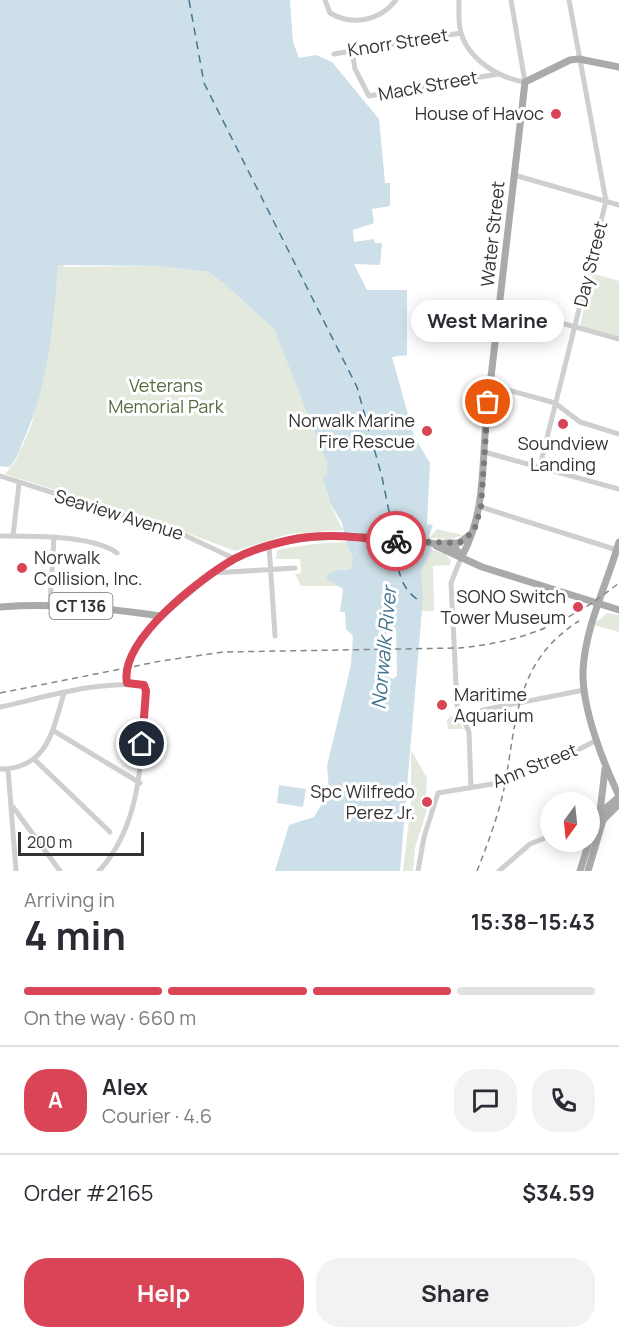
<!DOCTYPE html>
<html lang="en">
<head>
<meta charset="utf-8">
<style>
	body { margin:0; font-family:Manrope,sans-serif; background:#f2f2f3; color:#2b2b33; height:100vh; display:flex; flex-direction:column; font-size:22px; white-space:nowrap }
	* { box-sizing:border-box; margin:0 }
	p { font-size:20px; color:#7c7c81 }
	.icon { flex:none; width:33px; height:33px; fill:none; stroke:currentColor; stroke-width:2; stroke-linecap:round; stroke-linejoin:round }
	.map { position:relative; height:871px; overflow:hidden }
	.drawer { display:flex; flex-direction:column; background:#fff; flex:1 }
	.drawer>* { flex:none }
	.needle { width:39px; rotate:195deg }
	.buttons { position:absolute; left:540px; top:792px; display:grid; gap:12px }
	.buttons a { display:grid; place-items:center; width:60px; height:60px; border-radius:50%; background:#fff; box-shadow:0 3px 15px #0003; font-size:30px }
	.scale { position:absolute; left:18px; bottom:15px; width:126px; box-sizing:border-box; padding-left:6px; border:3px solid #323232; border-top:0; font-size:16px; line-height:21px; white-space:nowrap; color:#323232; -webkit-text-stroke:4px #fff; paint-order:stroke }
	.pin { position:absolute; display:grid; place-items:center; width:51px; height:51px; color:#fff; margin:-26px; border:3px solid #fff; border-radius:50%; box-shadow:0 2px 6px #0007 }
	.courier { position:absolute; display:grid; place-items:center; width:60px; height:60px; margin:-30px; border:4px solid #d94557; border-radius:50%; background:#fff; color:#222; box-shadow:0 2px 8px #0007 }
	.bubble { position:absolute; height:42px; border-radius:21px; background:#fff; box-shadow:0 3px 15px #0003; font-size:20px; font-weight:700; line-height:42px; text-align:center }
	.summary em { font-style:normal; font-weight:700 }
	.summary div { display:flex; flex-direction:column-reverse }
	.summary { display:flex; align-items:center; justify-content:space-between; height:102px; padding:0 24px }
	h1 { font-size:39px; font-weight:700; line-height:45px }
	.bar { display:grid; grid-template-columns:repeat(4,1fr); gap:9px 6px; align-content:center; height:72px; padding:0 24px }
	.bar i { height:8px; border-radius:4px; background:#e1e1e2 }
	.bar .active { background:#d94557 }
	.bar p { grid-column:span 4 }
	.line { display:flex; align-items:center; gap:15px; padding:0 24px; border-top:2px solid #e1e1e2 }
	.line div { flex:1 }
	.round { display:grid; place-items:center; flex:none; width:63px; height:63px; border-radius:24px; background:#f2f2f3 }
	.primary-button { display:flex; gap:12px; margin-top:auto; padding:12px 24px }
	.primary-button a { flex:1; height:69px; border-radius:24px; background:#d94557; color:#fff; font-size:24px; font-weight:700; line-height:69px; text-align:center }
	.primary-button a+a { background:#f2f2f3; color:#2b2b33 }
	.map>svg:first-child { display:block }
	.green { fill:#e3e9dc }
	.water { fill:#cde0e9 }
	.pier { fill:#fff }
	.lines { fill:none; stroke-linecap:round; stroke-linejoin:round }
	.ferry { stroke:#457690; stroke-width:1.5; stroke-dasharray:8 6; stroke-linecap:butt }
	.minor { stroke:#cfcfcf; stroke-width:5 }
	.major { stroke:#aaa; stroke-width:7 }
	.rail { stroke:#878787; stroke-width:1.5; stroke-dasharray:6 4.5; stroke-linecap:butt }
	.done { stroke:#7a7a7a; stroke-width:6; stroke-dasharray:0 10.8 }
	.route { stroke:#d94557; stroke-width:8 }
	.poi-dot { fill:#d94557; stroke:#fff; stroke-width:2 }
	.labels { text-anchor:middle; stroke-width:6; stroke-linejoin:round; paint-order:stroke }
	.shield { fill:#fff; stroke:#707070; stroke-width:1.5 }
	.shield-label { font-size:16px; font-weight:bold; fill:#323232 }
	.street-label { font-size:18px; fill:#323232; stroke:#fff }
	.poi-label { font-size:18px; fill:#323232; stroke:#fff; text-anchor:end }
	.park-label { font-size:18px; fill:#586c42; stroke:#fff }
	.water-label { font-size:20px; font-style:italic; fill:#457690; stroke:#fff }
</style>
</head>
<body>
<div class="map">
<svg width="619" height="871" viewBox="0 0 619 871">
	<rect width="100%" height="100%" fill="#fff"/>
	<path class="green" d="M62,264l3,3 92,-1 51,6 14,10 52,47 54,134 -1,12 -5,3 7,19 -1,3 15,30 -54,4 -54,17 -64,-24 -166,-53 11,-14 16,-36 25,-159z
		M592,273l27,8v56l-39,-11z
		M437,529l26,6 -12,4 -21,-1z
		M346,542l7,17 -3,11 -10,-1 -11,4 2,7 10,6h-40l-6,-12 6,-1 -1,-14h-24l1,-8 4,-2 33,-5z
		M432,550l13,4 6,6 -1,5 -17,1 1,45h-13v-40z
		M607,613l12,2v17l-26,-7z
		M451,716l6,2 6,11h-15l-1,-9z
		M411,750l16,28 -1,17 4,5 -15,48 -2,23h-10l8,-67z"/>
	<path class="water" d="M0,0h290l3,42 6,16 17,-3 16,7 47,57 6,64h5v23l-18,3 2,14 -21,7 1,12 20,-3 1,4h7l-2,22 -26,-1 13,26h40v65l-15,2 22,79 16,27 -3,61 6,1 -4,10 3,15 -11,21 2,27 -23,273h-125l14,-46 25,-8 15,-25 -2,-26 24,-101 2,-29 -7,-7 -1,-17h-5l3,-23 -17,-11c5,-9 15,-9 24,-8l3,-11 -7,-17 -4,-19 -14,-23 1,-3 -7,-19 5,-3v-12l-53,-134 -52,-47 -14,-10 -51,-6 -99,-1c-5,60 -9,119 -34,174 -5,11 -6,20 -15,28l-9,-1z
		M279,785l27,4 -3,18 -26,-4z"/>
	<path class="pier" d="M392,625l4,4 1,47 -4,3 -6,-2 -1,-48z"/>
	<g class="lines">
		<path class="ferry" d="M189,0l15,83 153,304 25,90 12,59
			M395,541c2,22 3,45 22,58"/>
		<path class="minor" d="M325,0l5,13c22,13 50,8 66,-13
			M459,0c0,10 -1,23 2,33 8,27 38,45 64,49l-14,-82
			M352,51l3,18 14,27 129,-22
			M334,54l127,-21
			M514,175l105,30
			M500,306l119,33
			M490,385l65,18 25,19 39,12
			M484,452l135,37
			M540,466l66,-265 -37,-201
			M0,476l182,58 53,25
			M481,507l136,43
			M0,536c29,0 93,-1 117,17
			M13,536l6,-52
			M269,545l6,91
			M461,558l-10,25 3,59 3,63 12,27 2,56
			M213,573l82,-5
			M50,604l4,-67
			M127,683c-5,-25 19,-50 34,-67
			M0,707c46,-10 96,-26 144,-22l1,6c-4,61 -1,131 -46,180
			M462,717l21,-7 101,-20
			M54,731l86,52
			M34,759l76,73
			M0,769c48,0 53,-40 64,-76
			M8,769l8,102
			M13,807l47,64
			M590,811l8,5
			M418,871l6,-34 14,-44 60,-10 62,-24 37,-19
			M499,871l31,-27 20,-8"/>
		<path class="major" d="M619,542c-12,42 -34,85 -36,129 -1,38 20,91 36,125
			M445,543h14l13,-10
			M436,546l46,21 137,43
			M461,558c26,-46 20,-95 26,-146 13,-110 25,-220 38,-330l45,-22 9,-1 40,8
			M0,607c55,-4 106,1 161,9 23,-20 46,-41 72,-56 59,-34 148,-24 212,-15l12,5 4,8
			M600,812l5,-43
			M590,841l9,-27 20,-17
			M580,871l9,-29
			M588,871l15,-51 16,-16"/>
		<path class="rail" d="M0,693l161,-32 62,-9 236,-4c64,-6 110,-25 160,-65
			M477,871c11,-28 22,-57 28,-87 12,-67 11,-123 74,-163"/>
	</g>
	<g class="lines">
		<path class="done" d="M396,541l63,2 15,-12 7,-24 7,-105"/>
		<path class="route" d="M142,744l4,-53 -2,-6 -17,-2c-8,-43 74,-105 107,-124 17,-9 38,-15 56,-19 35,-8 71,-2 106,1"/>
	</g>
	<g class="poi-dot">
		<circle cx="556" cy="114" r="6"/>
		<circle cx="563" cy="424" r="6"/>
		<circle cx="427" cy="431" r="6"/>
		<circle cx="22" cy="568" r="6"/>
		<circle cx="578" cy="607" r="6"/>
		<circle cx="442" cy="705" r="6"/>
		<circle cx="427" cy="802" r="6"/>
	</g>
	<g class="labels">
		<rect class="shield" x="49.5" y="593" width="63" height="26" rx="4.5"/>
		<g class="shield-label">
			<text x="81" y="612">CT 136</text>
		</g>
		<g class="street-label">
			<text transform="translate(398 43) rotate(-9)" y="6">Knorr Street</text>
			<text transform="translate(428 86) rotate(-10)" y="6">Mack Street</text>
			<text transform="translate(493 234) rotate(-84)" y="6">Water Street</text>
			<text transform="translate(591 264) rotate(-76)" y="6">Day Street</text>
			<text transform="translate(119 515) rotate(17)" y="6">Seaview Avenue</text>
			<text transform="translate(535 766) rotate(-22)" y="6">Ann Street</text>
		</g>
		<g class="poi-label">
			<text x="544" y="120">House of Havoc</text>
			<text x="415" y="427">Norwalk Marine<tspan x="415" dy="21">Fire Rescue</tspan></text>
			<text x="563" y="450" text-anchor="middle">Soundview<tspan x="563" dy="21">Landing</tspan></text>
			<text x="34" y="564" text-anchor="start">Norwalk<tspan x="34" dy="21">Collision, Inc.</tspan></text>
			<text x="566" y="603">SONO Switch<tspan x="566" dy="21">Tower Museum</tspan></text>
			<text x="454" y="701" text-anchor="start">Maritime<tspan x="454" dy="21">Aquarium</tspan></text>
			<text x="415" y="798">Spc Wilfredo<tspan x="415" dy="21">Perez Jr.</tspan></text>
		</g>
		<g class="park-label">
			<text x="166" y="392">Veterans<tspan x="166" dy="21">Memorial Park</tspan></text>
		</g>
		<g class="water-label">
			<text transform="translate(384 648) rotate(-85)" y="7">Norwalk River</text>
		</g>
	</g>
</svg>
<div class="buttons">
<a><svg class="needle" viewBox="-14 -14 28 28"><path d="M0-13l5 13h-10z" fill="#e53935"/><path d="M0 13l5-13h-10z" fill="#7c7c81"/></svg></a>
</div>
<div class="scale">200 m</div>
<div class="pin" style="left:488px;top:402px;background:#ea580c"><svg class="icon" aria-label="bag" viewBox="0 0 24 24"><path d="M5 8h14l-1 12H6zM9 8a3 3 0 0 1 6 0"/></svg></div>
<div class="pin" style="left:142px;top:744px;background:#1f2937"><svg class="icon" aria-label="home" viewBox="0 0 24 24"><path d="M3 11l9-7 9 7M6 9v11h12V9"/></svg></div>
<div class="courier" style="left:396px;top:541px"><svg class="icon" aria-label="bike" viewBox="0 0 24 24"><circle cx="6" cy="16" r="4"/><circle cx="18" cy="16" r="4"/><path d="M6 16l4-8h5l3 8M10 8l3 8H6M13 5h3"/></svg></div>
<div class="bubble" style="left:411px;top:300px;width:153px">West Marine</div>
</div>
<section class="drawer">
<div class="summary"><div><h1>4 min</h1><p>Arriving in</p></div><em>15:38–15:43</em></div>
<div class="bar"><i class="active"></i><i class="active"></i><i class="active"></i><i></i><p>On the way · 660 m</p></div>
<div class="line" style="height:108px"><b class="round" style="background:#d94557;color:#fff">A</b><div><b>Alex</b><p>Courier · 4.6</p></div><a class="round"><svg class="icon" aria-label="chat" viewBox="0 0 24 24"><path d="M4 5h16v11H9l-5 4z"/></svg></a><a class="round"><svg class="icon" aria-label="phone" viewBox="0 0 24 24"><path d="M5 4h4l2 5-3 2q2 4 5 5l2-3 5 2v4C11 20 4 13 5 4z"/></svg></a></div>
<div class="line" style="height:78px"><div>Order #2165</div><b>$34.59</b></div>
<div class="primary-button"><a>Help</a><a>Share</a></div>
</section>
</body>
</html>
